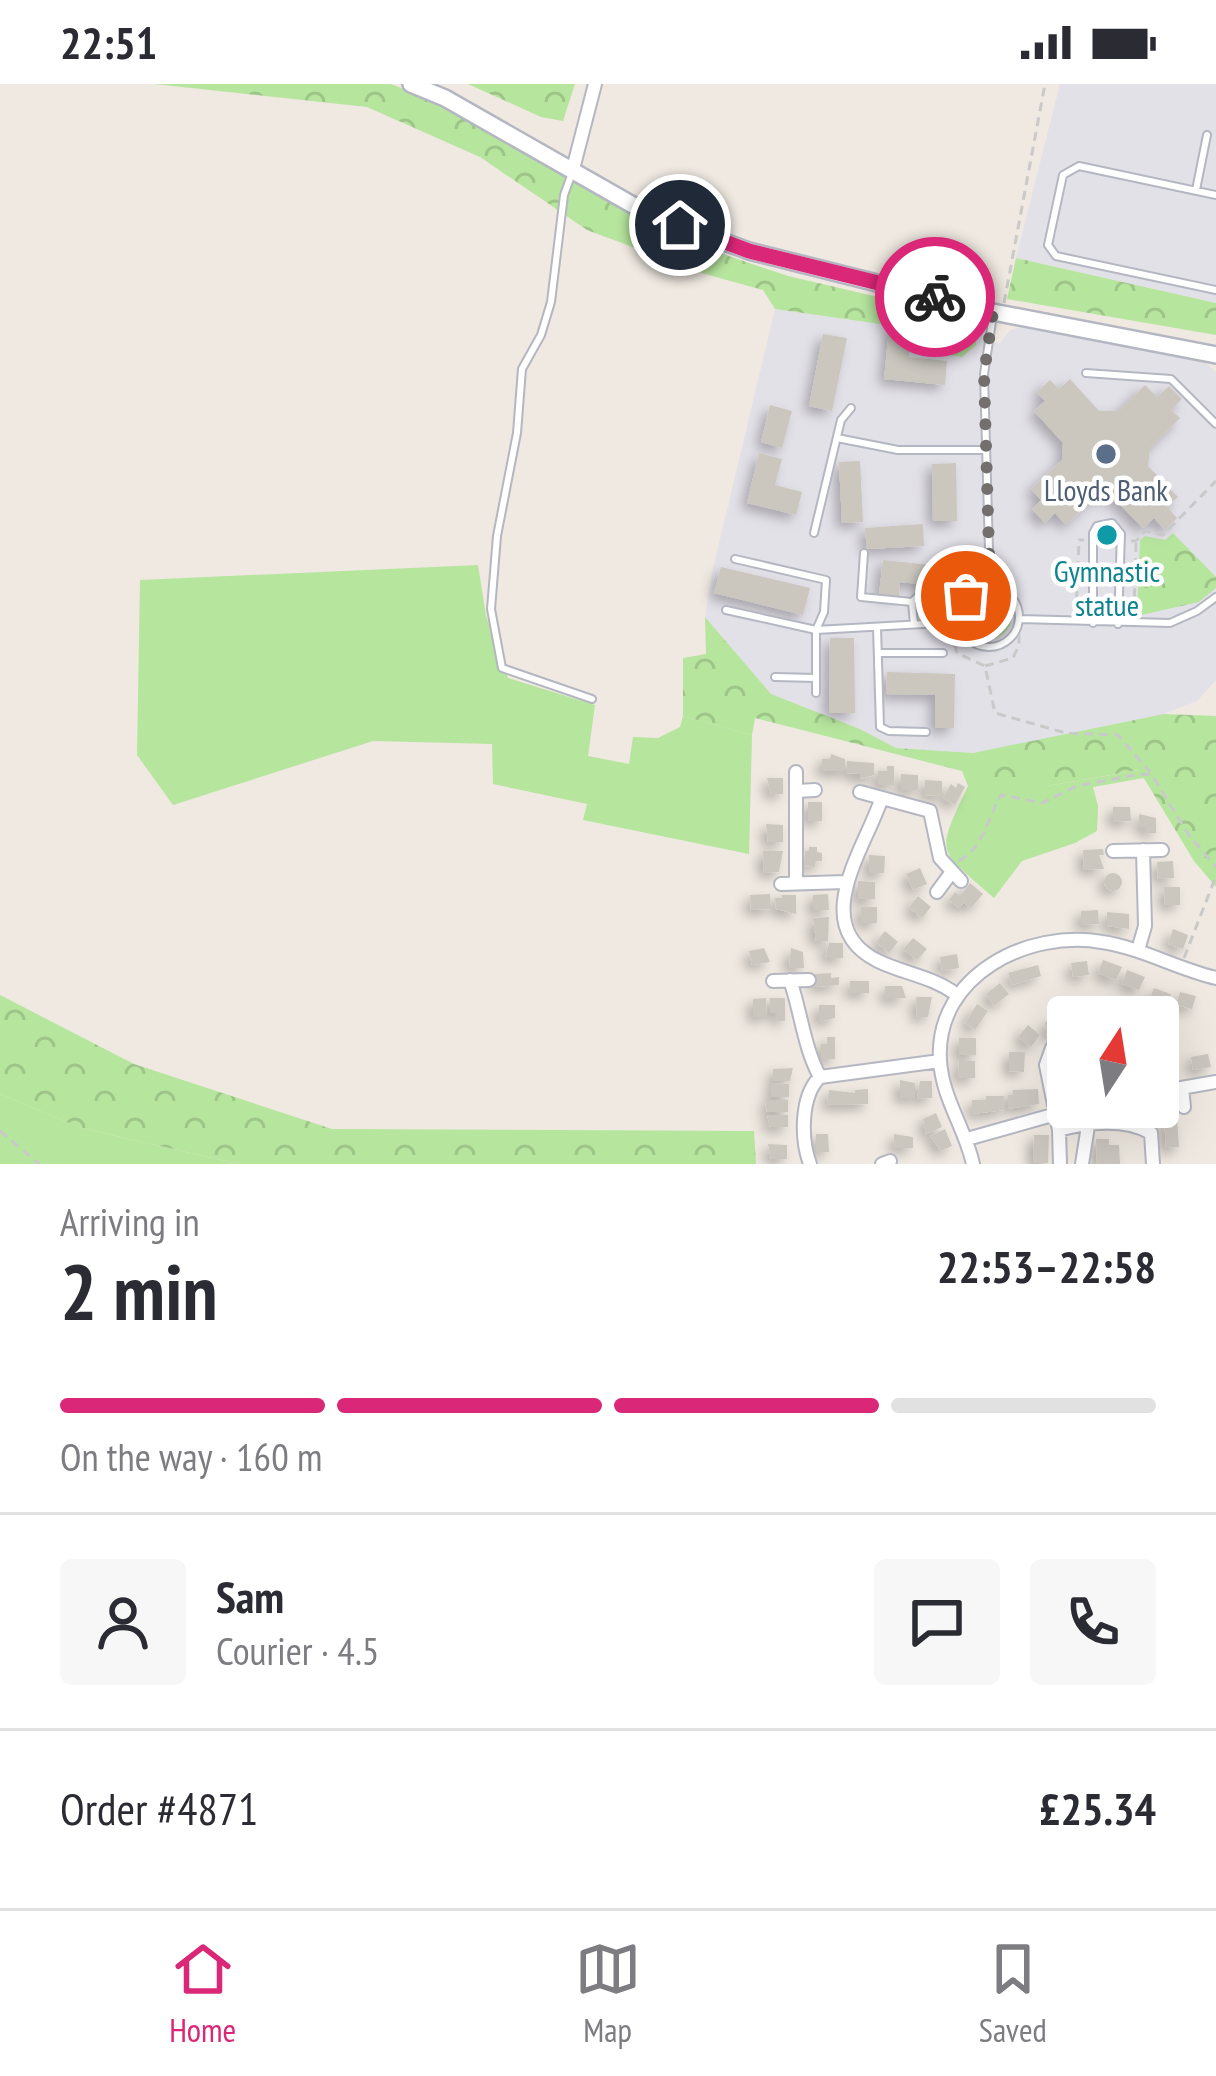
<!DOCTYPE html>
<html lang="en">
<head>
<meta charset="utf-8">
<style>
	body { margin:0; font-family:"PT Sans Narrow",sans-serif; background:#f7f7f7; color:#2b2b33; height:100vh; display:flex; flex-direction:column; font-size:45px; white-space:nowrap }
	* { box-sizing:border-box; margin:0 }
	p { font-size:39px; color:#7c7c81 }
	.icon { flex:none; width:66px; height:66px; fill:none; stroke:currentColor; stroke-width:2; stroke-linecap:round; stroke-linejoin:round }
	.map { position:relative; height:1080px; overflow:hidden }
	.panel { display:flex; flex-direction:column; background:#fff; flex:1 }
	.panel>* { flex:none }
	.needle { width:78px; rotate:12deg }
	.controls { position:absolute; left:1047px; top:912px; display:grid; gap:24px }
	.controls a { display:grid; place-items:center; width:132px; height:132px; border-radius:12px; background:#fff; box-shadow:0 12px 48px #0002; font-size:60px }
	.pin { position:absolute; display:grid; place-items:center; width:102px; height:102px; color:#fff; margin:-51px; border:6px solid #fff; border-radius:50%; box-shadow:0 3px 12px #0007 }
	.courier { position:absolute; display:grid; place-items:center; width:120px; height:120px; margin:-60px; border:9px solid #db2777; border-radius:50%; background:#fff; color:#222; box-shadow:0 3px 15px #0007 }
	.headline em { font-style:normal; font-weight:700 }
	.headline div { display:flex; flex-direction:column-reverse }
	.headline { display:flex; align-items:center; justify-content:space-between; height:204px; padding:0 60px }
	h1 { font-size:78px; font-weight:700; line-height:90px }
	.bar { display:grid; grid-template-columns:repeat(4,1fr); gap:18px 12px; align-content:center; height:144px; padding:0 60px }
	.bar i { height:15px; border-radius:9px; background:#e1e1e2 }
	.bar .selected { background:#db2777 }
	.bar p { grid-column:span 4 }
	.line { display:flex; align-items:center; gap:30px; padding:0 60px; border-top:3px solid #e1e1e2 }
	.line div { flex:1 }
	.round { display:grid; place-items:center; flex:none; width:126px; height:126px; border-radius:12px; background:#f7f7f7 }
	.status { display:flex; justify-content:space-between; align-items:center; height:84px; padding:0 60px; background:#fff; direction:ltr }
	.status svg { height:33px; fill:currentColor }
	.tabs { display:flex; justify-content:space-around; align-items:center; height:168px; border-top:3px solid #e1e1e2; background:#fff; font-size:33px; color:#7c7c81 }
	.tabs a { display:grid; justify-items:center; gap:6px }
	.tabs .selected { color:#db2777 }
	.map>svg:first-child { display:block }
	.industrial { fill:#e3e1e8 }
	.grass { fill:#b6e59e }
	.forest { fill:url(#forest-crowns) }
	.building { fill:#cbc7bf; filter:url(#shadow) }
	.lines { fill:none; stroke-linecap:round; stroke-linejoin:round }
	.service-casing { stroke:#b4b7c1; stroke-width:10 }
	.minor-casing { stroke:#b4b7c1; stroke-width:16 }
	.tertiary-casing { stroke:#b4b7c1; stroke-width:20 }
	.path { stroke:#c9c9c9; stroke-width:3; stroke-dasharray:9 6; stroke-linecap:butt }
	.service { stroke:#fff; stroke-width:6 }
	.minor { stroke:#fff; stroke-width:12 }
	.tertiary { stroke:#fff; stroke-width:15 }
	.done { stroke:#726f6d; stroke-width:12; stroke-dasharray:0 21.6 }
	.route { stroke:#db2777; stroke-width:15 }
	.service-dot { fill:#5c6f8a; stroke:#fff; stroke-width:4.5 }
	.culture-dot { fill:#0f9aa8; stroke:#fff; stroke-width:4.5 }
	.labels { text-anchor:middle; stroke-width:9; stroke-linejoin:round; paint-order:stroke }
	.service-label { font-size:30px; fill:#4e5e75; stroke:#fff }
	.culture-label { font-size:30px; fill:#0d838f; stroke:#fff }
</style>
</head>
<body>
<div class="status"><b>22:51</b><svg viewBox="0 0 49 12"><path d="M0 12V9h3v3zM5 12V6h3v6zM10 12V3h3v9zM15 12V0h3v12zM26 1h20v11H26zM47 4h2v5h-2z"/></svg></div>
<div class="map">
<svg width="1216" height="1080" viewBox="0 0 1216 1080">
	<defs>
		<pattern id="forest-crowns" width="20" height="18" patternUnits="userSpaceOnUse" patternTransform="scale(3)"><rect width="20" height="18" fill="#b6e59e"/><path d="M2 6a3 3 0 1 1 6 0M12 15a3 3 0 1 1 6 0" fill="none" stroke="#9dc588"/></pattern>
		<filter id="shadow"><feDropShadow dx="-5.5" dy="5.5" stdDeviation="6" flood-color="#0004"/></filter>
	</defs>
	<rect width="100%" height="100%" fill="#efe9e1"/>
	<path class="industrial" d="M1060,0h156v219l-200,-45z
		M775,225l140,20 32,26 22,-23 -9,-1 -9,-17 26,11 8,15 15,3 10,-13 10,-3 184,34 12,11v308l-19,21 -41,16 -183,36 -78,-5 -36,-19 -88,-35 -66,-77 7,-44z"/>
	<path class="grass" d="M478,481l8,51 22,62 87,27 -7,51 41,8 4,-27 25,1 22,-11 3,-11 69,19 -3,119 -166,-34 4,-16 -94,-20 -1,-40 -119,-3 -200,64 -36,-50 3,-175z
		M967 533a22 22 0 1 1 44 0a22 22 0 1 1-44 0Z
		M1140,686l4,8 -51,9 5,19 -1,25 -22,12 -53,18 -28,37c-56,-50 -60,-41 -26,-112h79z
		M0,1010l81,34 158,36h-239z"/>
	<path class="forest" d="M154,0h237l52,20 201,116 67,30 77,26 163,38 9,17 16,6v8l-14,12 -15,-2 -32,-26 -140,-20 -12,-19 -58,-16 -118,-44 -107,-73 -113,-50z
		M468,0h107l-12,37 -22,-4z
		M1016,174l200,45v32l-209,-36z
		M1173,449l43,44v11l-17,14 -62,14 3,-76 5,-4 20,4z
		M705,533l66,77 89,35 36,19 77,5 191,-39 52,2v171l-22,-26 -55,-91 -92,16h-79l-6,-15 -207,-53 -3,17 -69,-19v-58l23,-4z
		M0,911l134,69 198,65 422,2 2,33h-517l-158,-36 -81,-34z"/>
	<path class="building" d="M889,246l22,2 -2,25 38,4 -2,24 -61,-6z
		M823,250l24,4 -15,73 -23,-5z
		M1070,295l29,32h20l26,-26 12,12 12,-11 13,13 -11,11 9,8 -30,30 -2,18 30,31 -11,10 10,11 -12,12 -11,-12 -11,10 -29,-29 -18,-3 -30,29 -11,-12 -10,10 -13,-14 9,-9 -10,-11 31,-29 1,-17 -29,-32 11,-10 -8,-9 13,-12 9,9z
		M770,321l22,6 -10,37 -21,-6z
		M759,369l23,6 -7,26 27,7 -6,23 -49,-12z
		M860,377l3,61 -21,1 -3,-61z
		M956,379l1,58h-24l-1,-57z
		M923,440l1,22 -57,3 -2,-21z
		M883,476l48,5 -2,20 -29,-3 -1,14 -20,-2z
		M721,483l89,21 -7,27 -89,-22z
		M830,554h24l1,75h-26z
		M887,588l68,2 -1,54h-19v-33l-49,-1z
		M831,670l14,5v12h-23v-12h8z
		M847,677l27,2v12l-14,4v-5l-13,-1z
		M887,682h7v19h-16v-14h9z
		M901,690l17,1v15h-17z
		M767,694h16v16h-12z
		M925,696l17,1v15l-17,-1z
		M958,699l7,4 -10,18 -12,-7 8,-14 5,4z
		M808,718h14v19h-14z
		M1113,723h17l1,14 -18,1z
		M1139,730l17,4v15h-8v-6h-9z
		M766,740l17,1v17h-15z
		M809,763h8v5l5,1v8h-6l-1,6 -11,-1 1,-15h4z
		M1103,765l1,6h-5l5,14 -20,1 -1,-20z
		M763,767h20l-4,21 -15,1z
		M869,771l16,1 -1,17h-15z
		M1173,777l1,17 -16,1 -1,-17z
		M920,784l7,16 -14,6 -7,-16z
		M1104 798a9 9 0 1 1 18 0a9 9 0 1 1-18 0Z
		M858,797l17,1v17h-17z
		M970,799l13,11 -12,14 -7,-5 -5,5 -10,-8 6,-8 5,4z
		M1164,803h16v18h-15z
		M770,810l1,15 -20,1 -1,-15z
		M828,810l1,16h-16v-15z
		M782,811h14v19l-20,-5 -1,-11h7z
		M918,812l13,11 -9,11 -13,-11z
		M861,823h16v16h-16z
		M1098,826l1,14 -18,1v-14z
		M1107,828l22,2v15l-22,-3z
		M829,833l-1,24h-12l-3,-23z
		M1173,845l15,6 -5,14 -15,-5z
		M885,847l13,11 -9,11 -13,-11z
		M913,854l14,11 -10,11 -14,-11z
		M829,859h14v15h-18z
		M764,864l6,14 -18,3 -3,-14z
		M791,864l12,4 1,16h-15z
		M957,870l2,14 -17,3 -2,-14z
		M1103,876l19,7 -6,13 -18,-7z
		M1087,877l2,14 -16,2 -2,-14z
		M1038,881l3,11 -29,9 -4,-12z
		M1127,886l18,7 -6,13 -17,-6z
		M831,889v5l8,-1v8l-24,2 -1,-13z
		M850,897h19v12h-19z
		M1000,899l9,11 -15,12 -8,-12z
		M885,902h17l4,12h-21z
		M1154,904l17,6 -4,13 -18,-7z
		M1180,908l16,4 -4,13 -16,-4z
		M916,913h16l-4,20h-11z
		M766,914l1,19h-14v-18z
		M770,914h15v23h-8v-8h-7z
		M977,920l11,7 -13,19 -10,-7z
		M819,921h16v13l-16,4z
		M1064,935l2,14 -19,3 -2,-14z
		M1028,941l12,10 -9,12 -13,-10z
		M827,953h8v22h-14v-15h6z
		M959,954h17v17h-17z
		M1009,968h16l-1,20 -15,-1z
		M1208,970l3,13 -18,3 -2,-13z
		M959,977h16v17h-17z
		M793,984l-3,13h-17v-12z
		M900,996l15,3v15h-15z
		M920,997h12v17l-15,1z
		M771,999l18,1v13h-18z
		M868,1005v15l-41,1 2,-15 26,3v-3z
		M1038,1005l1,15 -31,5v-14h5v-5z
		M986,1012h18v14l-32,4v-14h14z
		M765,1016h23v12h-21z
		M936,1029l6,14 -16,7 -3,-15z
		M767,1031h21v12h-18z
		M1177,1033l2,30 -13,1 -2,-30z
		M945,1045l7,17 -11,5 -11,-15z
		M816,1050h12l1,18h-13z
		M894,1050l19,3v11h-19z
		M1034,1051h15l-1,28h-15z
		M1096,1055h13v6h10l1,19h-23z
		M768,1060l19,1v14h-16z"/>
	<g class="lines">
		<defs>
			<path id="service" d="M572,89l-8,22 -13,107 -10,33 -19,34 -5,64 -20,103 -6,73 11,59 90,31
				M1196,106l11,-55
				M1216,111l-137,-29 -16,9 -15,70 8,11 160,34
				M1086,289l85,6 45,45
				M837,354l61,12h87
				M814,449l27,-113 10,-12
				M864,469l-3,44 51,5 2,22
				M990,502l-6,-212 9,-59
				M959 533a30 30 0 1 1 60 0a30 30 0 1 1-60 0Z
				M912,518l6,-6 25,3 3,-40
				M726,526l90,20 8,-18 2,-32 -91,-21
				M1019,535l151,4 27,-12 19,-14
				M1093,539v-90l4,-7 15,-3 9,11 -3,90
				M877,543l3,100 9,4 37,1
				M878,569h65
				M775,593l41,1
				M816,609v-63l143,-8"/>
			<path id="minor" d="M573,85l22,-85
				M796,688v111
				M797,707l18,-1
				M860,708l70,19 10,47 21,23
				M881,716c-16,48 -74,126 -3,161 27,13 53,15 78,33
				M1113,767l49,-1
				M781,800l64,-2
				M937,808l14,-19
				M1138,866l7,-24 -2,-76
				M790,896c11,32 14,68 30,97
				M773,897l36,-1
				M1182,1004l2,19
				M1158,1008l58,-10
				M1059,1046c29,-8 66,-12 92,3l2,31
				M967,1055l89,-25
				M810,1080c-9,-24 -10,-68 10,-87l120,-16
				M882,1080l8,-3
				M973,1080c-8,-36 -31,-66 -33,-104 -5,-85 89,-131 162,-118 40,6 75,27 114,36
				M1060,1080l-1,-34 -13,-65 6,-17 16,-3
				M1082,1080l6,-38"/>
			<path id="tertiary" d="M411,0l34,14 200,114 104,39 244,61 223,43"/>
		</defs>
		<use href="#service" class="service-casing"/>
		<use href="#minor" class="minor-casing"/>
		<use href="#tertiary" class="tertiary-casing"/>
		<path class="path" d="M1004,219l41,-219
			M1131,457h5l9,-10 18,4 53,-54
			M1134,528l2,-69
			M1076,531l3,-75h5
			M950,546l7,23 28,13 10,47 71,20 52,2 32,37
			M985,582l28,-8 6,-13v-19
			M959,777c25,-15 28,-41 42,-66l41,8 35,-17 63,-12 12,1 36,59 28,33
			M1184,874l32,-82
			M0,1047l39,33"/>
		<use href="#service" class="service"/>
		<use href="#minor" class="minor"/>
		<use href="#tertiary" class="tertiary"/>
	</g>
	<g class="lines">
		<path class="done" d="M935,213l58,15 -9,62 6,212 -24,10"/>
		<path class="route" d="M680,141l69,26 186,46"/>
	</g>
	<circle class="service-dot" cx="1106" cy="370" r="12"/>
	<circle class="culture-dot" cx="1107" cy="451" r="12"/>
	<g class="labels">
		<g class="service-label">
			<text x="1106" y="417">Lloyds Bank</text>
		</g>
		<g class="culture-label">
			<text x="1107" y="498">Gymnastic<tspan x="1107" dy="34">statue</tspan></text>
		</g>
	</g>
</svg>
<div class="controls">
<a><svg class="needle" viewBox="-14 -14 28 28"><path d="M0-13l5 13h-10z" fill="#e53935"/><path d="M0 13l5-13h-10z" fill="#7c7c81"/></svg></a>
</div>
<div class="pin" style="left:966px;top:512px;background:#ea580c"><svg class="icon" aria-label="bag" viewBox="0 0 24 24"><path d="M5 8h14l-1 12H6zM9 8a3 3 0 0 1 6 0"/></svg></div>
<div class="pin" style="left:680px;top:141px;background:#1f2937"><svg class="icon" aria-label="home" viewBox="0 0 24 24"><path d="M3 11l9-7 9 7M6 9v11h12V9"/></svg></div>
<div class="courier" style="left:935px;top:213px"><svg class="icon" aria-label="bike" viewBox="0 0 24 24"><circle cx="6" cy="16" r="4"/><circle cx="18" cy="16" r="4"/><path d="M6 16l4-8h5l3 8M10 8l3 8H6M13 5h3"/></svg></div>
</div>
<section class="panel">
<div class="headline"><div><h1>2 min</h1><p>Arriving in</p></div><em>22:53–22:58</em></div>
<div class="bar"><i class="selected"></i><i class="selected"></i><i class="selected"></i><i></i><p>On the way · 160 m</p></div>
<div class="line" style="height:216px"><a class="round"><svg class="icon" aria-label="person" viewBox="0 0 24 24"><circle cx="12" cy="8" r="4"/><path d="M4 21q1-7 8-7t8 7"/></svg></a><div><b>Sam</b><p>Courier · 4.5</p></div><a class="round"><svg class="icon" aria-label="chat" viewBox="0 0 24 24"><path d="M4 5h16v11H9l-5 4z"/></svg></a><a class="round"><svg class="icon" aria-label="phone" viewBox="0 0 24 24"><path d="M5 4h4l2 5-3 2q2 4 5 5l2-3 5 2v4C11 20 4 13 5 4z"/></svg></a></div>
<div class="line" style="height:156px"><div>Order #4871</div><b>£25.34</b></div>
</section>
<nav class="tabs">
<a class="selected"><svg class="icon" aria-label="home" viewBox="0 0 24 24"><path d="M3 11l9-7 9 7M6 9v11h12V9"/></svg>Home</a>
<a><svg class="icon" aria-label="map" viewBox="0 0 24 24"><path d="M3 6l6-2 6 2 6-2v14l-6 2-6-2-6 2zM9 4v14M15 6v14"/></svg>Map</a>
<a><svg class="icon" aria-label="saved" viewBox="0 0 24 24"><path d="M7 4h10v16l-5-4-5 4z"/></svg>Saved</a>
</nav>
</body>
</html>
